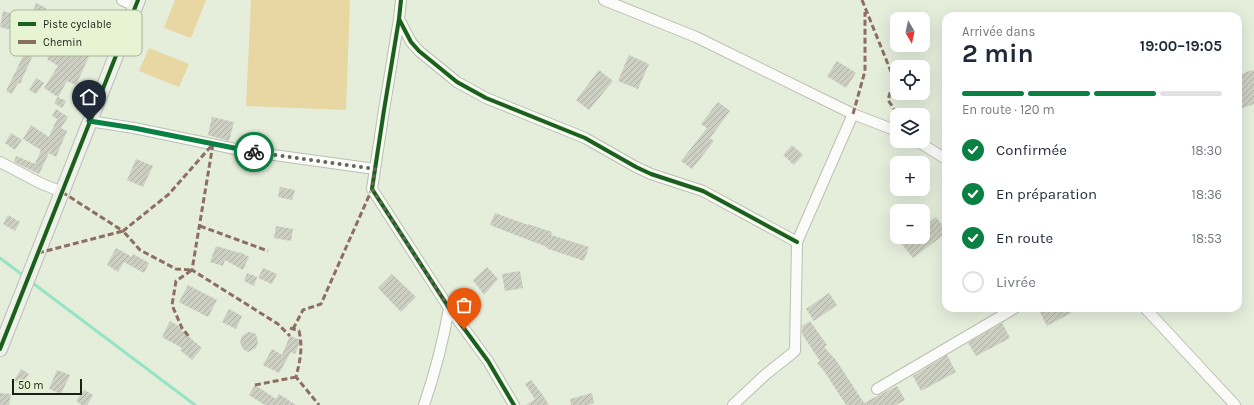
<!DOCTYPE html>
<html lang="fr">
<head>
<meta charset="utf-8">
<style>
	body { margin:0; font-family:Karla,sans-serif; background:#f2f2f3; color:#1f2937; height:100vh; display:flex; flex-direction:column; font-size:15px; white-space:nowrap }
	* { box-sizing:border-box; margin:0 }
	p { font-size:13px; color:#747a83 }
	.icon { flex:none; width:22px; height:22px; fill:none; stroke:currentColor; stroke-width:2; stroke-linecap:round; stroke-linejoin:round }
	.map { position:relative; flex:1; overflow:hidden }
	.drawer { position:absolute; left:942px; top:12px; width:300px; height:300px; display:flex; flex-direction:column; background:#fff; border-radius:12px; box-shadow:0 4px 16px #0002 }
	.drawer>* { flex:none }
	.needle { width:26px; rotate:171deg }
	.tools { position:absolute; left:890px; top:12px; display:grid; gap:8px }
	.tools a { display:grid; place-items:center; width:40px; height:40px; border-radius:8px; background:#fff; box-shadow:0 4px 16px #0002; font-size:20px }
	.scale { position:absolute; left:12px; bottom:10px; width:70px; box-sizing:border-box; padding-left:4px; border:2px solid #1b1f14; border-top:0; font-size:11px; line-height:14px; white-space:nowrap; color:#1b1f14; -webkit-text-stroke:3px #e6f4d4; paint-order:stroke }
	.pin { position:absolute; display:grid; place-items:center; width:34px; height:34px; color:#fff; margin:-41px -17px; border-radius:50% 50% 50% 0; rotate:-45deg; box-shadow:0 0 4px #0007 }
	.pin .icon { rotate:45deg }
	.courier { position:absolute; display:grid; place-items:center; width:40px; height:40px; margin:-20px; border:3px solid #0b8043; border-radius:50%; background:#fff; color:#222; box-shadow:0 1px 5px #0007 }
	.summary em { font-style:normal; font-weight:700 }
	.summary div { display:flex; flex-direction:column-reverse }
	.summary { display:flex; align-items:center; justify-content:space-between; height:68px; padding:0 20px }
	h1 { font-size:26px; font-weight:700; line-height:30px }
	.bar { display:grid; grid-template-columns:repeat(4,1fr); gap:6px 4px; align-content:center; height:48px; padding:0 20px }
	.bar i { height:5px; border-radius:3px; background:#e0e1e3 }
	.bar .active { background:#0b8043 }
	.bar p { grid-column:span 4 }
	ol { padding:0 20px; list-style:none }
	li { display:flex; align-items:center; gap:12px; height:44px }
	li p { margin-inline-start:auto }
	li .icon { padding:4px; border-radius:50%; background:#0b8043; color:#fff; stroke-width:4 }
	li:last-child { color:#747a83 }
	li i { width:22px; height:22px; border:2px solid #e0e1e3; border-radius:50% }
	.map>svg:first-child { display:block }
	.pitch { fill:#e8d6a3 }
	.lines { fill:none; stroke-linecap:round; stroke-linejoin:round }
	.stream { stroke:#97e3c5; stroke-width:3 }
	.building { fill:url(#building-hatch) }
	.street-casing { stroke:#bac0b2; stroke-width:12 }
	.secondary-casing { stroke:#bac0b2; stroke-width:16 }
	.street { stroke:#fbfcfa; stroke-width:10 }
	.secondary { stroke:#eef1ec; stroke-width:14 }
	.quiet { stroke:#8d6e63; stroke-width:3; stroke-dasharray:6 3; stroke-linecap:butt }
	.cycleway-casing { stroke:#e6f4d4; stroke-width:6 }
	.cycleway { stroke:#1b5e20; stroke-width:4 }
	.done { stroke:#62675a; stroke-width:4; stroke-dasharray:0 7.2 }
	.route { stroke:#0b8043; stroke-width:5 }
	.key { fill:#e6f4d4; stroke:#a9b49a; stroke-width:1 }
	.key-label { font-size:11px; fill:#1b1f14 }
</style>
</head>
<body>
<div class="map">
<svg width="1254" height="405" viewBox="0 0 1254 405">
	<defs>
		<pattern id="building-hatch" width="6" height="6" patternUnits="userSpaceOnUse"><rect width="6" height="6" fill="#cccfc1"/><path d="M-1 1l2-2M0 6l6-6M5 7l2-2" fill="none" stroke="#afb1a5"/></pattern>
	</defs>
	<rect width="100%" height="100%" fill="#e5eddb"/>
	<path class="pitch" d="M175,0h31l-15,38 -27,-10z
		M251,0h99l-4,110 -100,-4z
		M149,48l40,16 -10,23 -40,-16z"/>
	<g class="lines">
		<path class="stream" d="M0,258l24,18
			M30,281l165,124"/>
	</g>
	<path class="building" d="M36,3l10,5 -3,8 -10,-4z
		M3,11l16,5 -2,8 -3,-1 -2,7 -12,-3z
		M64,22l8,5 -13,17 16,10 4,-8 12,6 -15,33 -9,-4 -9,16 -14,-9 14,-22 -11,-7 3,-6 -14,-5 -16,36 -2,-1 -6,11 -6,-3 17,-35 -3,-2 3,-7 3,1 6,-15 19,7z
		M629,55l20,9 -11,25 -20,-8z
		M837,61l19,12 -10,15 -19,-12z
		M599,70l14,11 -24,29 -13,-10z
		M1254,70v34l-14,5 -2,-5v-30l8,-1 -1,-1z
		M36,78l8,5 -8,11 -7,-4z
		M58,97l8,4 -4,7 -8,-5z
		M718,102l12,9 -20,27 4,3 -22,28 -11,-8 26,-33 -6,-4z
		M56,109l12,8 -7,11 6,3 -11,26 -7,-4 -10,21 -25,-12 2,-6 19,8 6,-14 -18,-11 8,-14 18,12 8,-18 -5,-3z
		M212,117l22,5 -5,19 -21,-6z
		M11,133l11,7 -7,10 -10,-7z
		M792,145l11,10 -9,10 -11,-10z
		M136,159l17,7 -10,21 -16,-7z
		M280,187l15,3 -3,10 -14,-3z
		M495,213l33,12v-1l24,8 -1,3 38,12 -5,14 -38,-13 1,-1 -57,-22z
		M8,215l12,7 -5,9 -12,-7z
		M936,217l10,13v3l-33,25 -12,-15 9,-6h13v-10z
		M276,226l17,3 -2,12 -17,-3z
		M216,246l24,7v-1l9,5 -6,13 -18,-10 -2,6 -13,-4z
		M116,248l16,9 1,-3 16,9 -5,10 -20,-11 -6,10 -11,-7z
		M487,267l11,12 -14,16 -11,-15z
		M263,268l14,6 -5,10 -14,-6z
		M520,271l3,17 -18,3 -3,-17z
		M247,273l10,4 -3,9 -10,-5z
		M392,274l24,23 -15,15 -23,-24z
		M188,285l29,15 -9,17 -29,-15z
		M829,293l8,12 -23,16 -8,-12z
		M1038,308h30l3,5 -24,13z
		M229,309l13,7 -6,13 -14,-7z
		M170,321l12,7 -1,2 21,18 -10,12 -12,-10 2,-2 -20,-11z
		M810,321l17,24 -3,2 12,13 28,43 33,-17 8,14 -9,5h-50l-22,-34 -7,-8 3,-2 -18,-27v-8z
		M1002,323l8,15 -34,18 -8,-13z
		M249,332l7,2 2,8 -2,6 -8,4 -5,-3 -3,-6 2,-7z
		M290,336l11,4 -6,14 -4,-2 -12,21 -16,-8 9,-16 10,6z
		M947,355l9,17 -35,19 -8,-15z
		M21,369l8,5 -8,11 -7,-5z
		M57,370l13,5 -9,19 -12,-5z
		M531,380l11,14 7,11h-23l9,-6 -10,-15z
		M255,385l21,14 3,-5 17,11h-31l-16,-10z
		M84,390l9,5 -6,10h-5l-6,-4z
		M0,393l11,1 -2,11h-9z
		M592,393l2,10 -6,2h-17l-1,-6z"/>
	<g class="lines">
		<defs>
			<path id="street" d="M122,0l13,6
				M401,0l-2,19 12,23 8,9 38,31 29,16 99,40 51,29 15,7 52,17 94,51
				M604,0l92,37 157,77 44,17
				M399,19l-15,91 -12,79 77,119 39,53 26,44
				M89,121l45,7 111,23 130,18
				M917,141l29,18
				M0,162l40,21 22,9
				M1145,308l90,97
				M877,389l138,-81
				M424,405c11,-32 19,-63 25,-97
				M733,405l32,-30 30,-24 2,-109 56,-128"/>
			<path id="secondary" d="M0,349l138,-349"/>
		</defs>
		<use href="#street" class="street-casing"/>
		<use href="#secondary" class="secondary-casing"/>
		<use href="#street" class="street"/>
		<use href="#secondary" class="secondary"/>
		<path class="quiet" d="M862,0l32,79 -6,21 10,15
			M853,114l12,-43v-59
			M213,144l-21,126 86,54 12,12
			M62,192l61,39 46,-37 44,-50
			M200,226l68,25
			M38,253l85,-22 17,19 36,19 16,1 -16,11 -4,24 10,23 8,10
			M290,328l9,3c4,17 1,30 -3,46l23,28
			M293,329l10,-19 18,-6 51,-115
			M255,385l41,-8"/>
		<defs>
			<path id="cycleway" d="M401,0l-2,19 12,23 8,9 38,31 29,16 99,40 51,29 15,7 52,17 94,51
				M399,19l-15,91 -12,79 77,119 39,53 26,44
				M0,349l138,-349"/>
		</defs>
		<use href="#cycleway" class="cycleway-casing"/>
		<use href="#cycleway" class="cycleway"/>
	</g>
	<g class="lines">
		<path class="done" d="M254,152l121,17 -3,20 77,119 15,21"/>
		<path class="route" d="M89,121l45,7 120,24"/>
	</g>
	<rect x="10" y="10" width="132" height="46" rx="6" class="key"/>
	<rect x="18" y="22" width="18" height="4" fill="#1b5e20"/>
	<rect x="18" y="40" width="18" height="4" fill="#8d6e63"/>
	<g class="key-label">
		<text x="43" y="28">Piste cyclable</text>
		<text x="43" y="46">Chemin</text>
	</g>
</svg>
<div class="tools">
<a><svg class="needle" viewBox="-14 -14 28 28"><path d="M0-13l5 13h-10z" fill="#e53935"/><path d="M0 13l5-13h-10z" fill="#747a83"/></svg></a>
<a><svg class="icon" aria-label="locate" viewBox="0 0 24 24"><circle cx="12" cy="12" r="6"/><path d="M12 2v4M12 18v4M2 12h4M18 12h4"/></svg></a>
<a><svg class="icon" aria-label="layers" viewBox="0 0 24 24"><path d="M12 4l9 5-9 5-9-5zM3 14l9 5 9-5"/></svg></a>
<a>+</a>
<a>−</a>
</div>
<div class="scale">50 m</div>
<div class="pin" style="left:464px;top:329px;background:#ea580c"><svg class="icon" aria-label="bag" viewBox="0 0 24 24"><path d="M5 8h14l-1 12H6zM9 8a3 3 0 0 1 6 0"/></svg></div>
<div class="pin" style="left:89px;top:121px;background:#1f2937"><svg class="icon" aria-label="home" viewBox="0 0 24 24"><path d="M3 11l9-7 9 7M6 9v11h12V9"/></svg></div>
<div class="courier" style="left:254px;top:152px"><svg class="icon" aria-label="bike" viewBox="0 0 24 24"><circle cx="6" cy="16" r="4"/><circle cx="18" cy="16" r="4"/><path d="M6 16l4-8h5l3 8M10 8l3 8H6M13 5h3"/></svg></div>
<section class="drawer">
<div class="summary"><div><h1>2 min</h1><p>Arrivée dans</p></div><em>19:00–19:05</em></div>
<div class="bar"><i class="active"></i><i class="active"></i><i class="active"></i><i></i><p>En route · 120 m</p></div>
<ol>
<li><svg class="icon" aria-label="check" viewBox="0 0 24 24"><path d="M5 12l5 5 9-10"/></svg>Confirmée<p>18:30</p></li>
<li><svg class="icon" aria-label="check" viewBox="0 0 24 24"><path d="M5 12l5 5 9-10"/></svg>En préparation<p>18:36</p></li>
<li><svg class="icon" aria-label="check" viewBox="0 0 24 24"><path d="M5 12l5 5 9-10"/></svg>En route<p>18:53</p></li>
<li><i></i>Livrée</li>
</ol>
</section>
</div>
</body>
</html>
